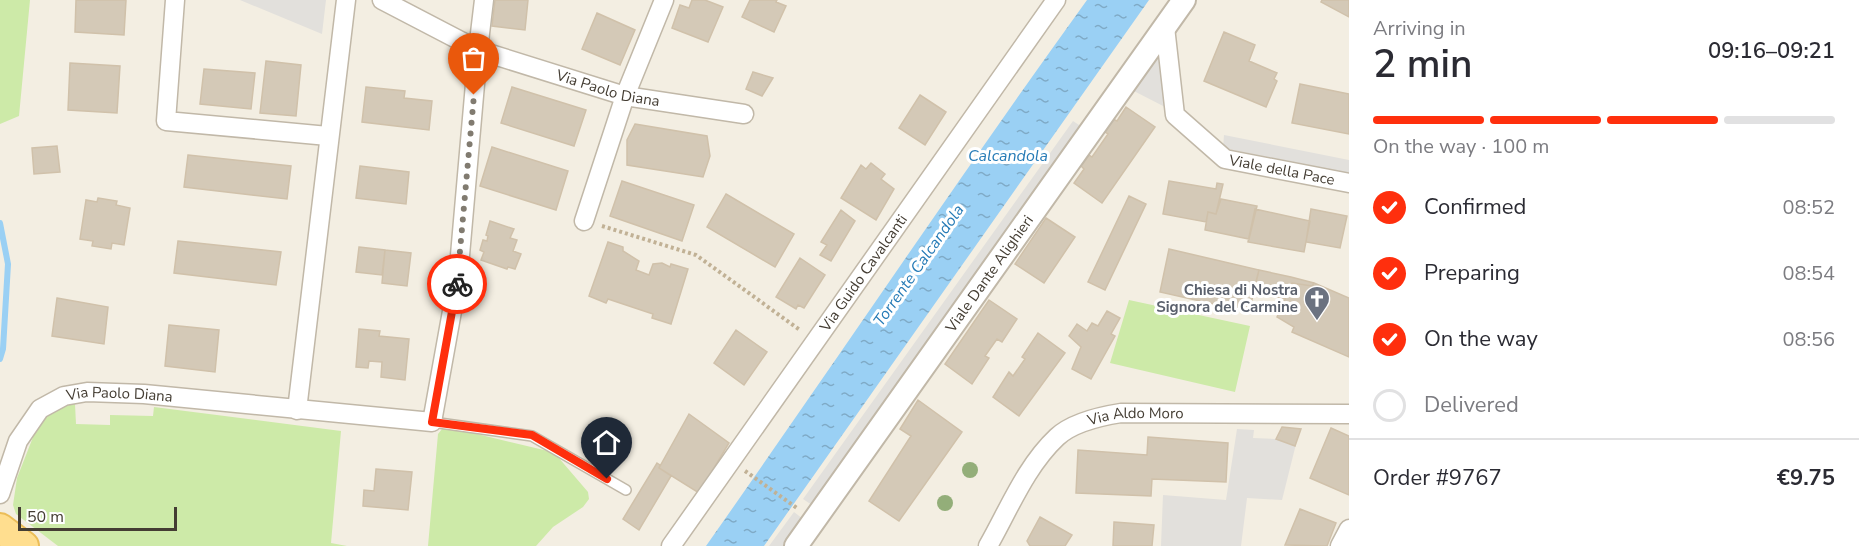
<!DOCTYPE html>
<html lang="en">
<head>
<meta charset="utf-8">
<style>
	body { margin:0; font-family:"Nunito Sans",sans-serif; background:#f2f2f3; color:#2b2b33; height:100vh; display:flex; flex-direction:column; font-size:22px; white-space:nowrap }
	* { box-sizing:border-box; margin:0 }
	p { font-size:20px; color:#7c7c81 }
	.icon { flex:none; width:33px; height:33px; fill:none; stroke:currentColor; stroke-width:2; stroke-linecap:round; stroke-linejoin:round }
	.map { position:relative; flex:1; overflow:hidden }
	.panel { display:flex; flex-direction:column; background:#fff; width:510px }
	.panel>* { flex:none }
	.scale { position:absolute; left:18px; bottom:15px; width:159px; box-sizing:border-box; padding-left:6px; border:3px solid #443d33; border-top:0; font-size:16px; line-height:21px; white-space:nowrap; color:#443d33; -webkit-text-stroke:4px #fff; paint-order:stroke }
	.pin { position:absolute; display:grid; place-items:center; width:51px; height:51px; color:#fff; margin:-62px -26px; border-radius:50% 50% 50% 0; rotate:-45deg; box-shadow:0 0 6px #0007 }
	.pin .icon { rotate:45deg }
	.courier { position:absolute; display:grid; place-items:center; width:60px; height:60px; margin:-30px; border:4px solid #ff2f0d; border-radius:50%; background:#fff; color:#222; box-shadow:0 2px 8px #0007 }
	.overview em { font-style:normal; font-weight:600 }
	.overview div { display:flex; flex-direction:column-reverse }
	.overview { display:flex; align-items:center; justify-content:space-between; height:102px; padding:0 24px }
	h1 { font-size:39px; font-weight:600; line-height:45px }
	.bar { display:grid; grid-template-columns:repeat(4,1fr); gap:9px 6px; align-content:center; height:72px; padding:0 24px }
	.bar i { height:8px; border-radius:4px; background:#e1e1e2 }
	.bar .current { background:#ff2f0d }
	.bar p { grid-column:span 4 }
	.line { display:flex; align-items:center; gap:15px; padding:0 24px; border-top:2px solid #e1e1e2 }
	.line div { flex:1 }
	ol { padding:0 24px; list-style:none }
	li { display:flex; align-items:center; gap:18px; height:66px }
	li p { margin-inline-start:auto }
	li .icon { padding:6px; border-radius:50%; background:#ff2f0d; color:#fff; stroke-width:4 }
	li:last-child { color:#7c7c81 }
	li i { width:33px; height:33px; border:3px solid #e1e1e2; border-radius:50% }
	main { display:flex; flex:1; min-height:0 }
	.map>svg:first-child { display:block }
	.green { fill:#cdeaa8 }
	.parking { fill:#e2e0dc }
	.water { fill:url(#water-ripples) }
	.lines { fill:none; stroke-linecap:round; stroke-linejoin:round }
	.stream { stroke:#9ad0f4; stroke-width:6 }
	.building { fill:#d4c9b7; stroke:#d0c1aa; stroke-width:1.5 }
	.service-casing { stroke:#c1b8a8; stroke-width:12 }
	.minor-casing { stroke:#c1b8a8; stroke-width:21 }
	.tertiary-casing { stroke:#c1b8a8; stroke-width:26 }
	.primary-casing { stroke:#ebbd58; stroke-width:32 }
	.path { stroke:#c1b195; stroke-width:4; stroke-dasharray:3 3; stroke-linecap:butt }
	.service { stroke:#fff; stroke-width:9 }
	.minor { stroke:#fff; stroke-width:18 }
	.tertiary { stroke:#fff; stroke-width:22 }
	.primary { stroke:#ffde8f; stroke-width:28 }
	.tree { fill:#93ae79 }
	.done { stroke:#817b70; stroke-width:6; stroke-dasharray:0 10.8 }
	.route { stroke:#ff2f0d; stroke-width:8 }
	.labels { text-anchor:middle; stroke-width:6; stroke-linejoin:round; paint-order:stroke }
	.street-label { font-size:15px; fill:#443d33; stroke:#fff }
	.worship-label { font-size:15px; font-weight:bold; fill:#5b616d; stroke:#fff; text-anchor:end }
	.water-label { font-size:16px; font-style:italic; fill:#267bb6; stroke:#fff }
</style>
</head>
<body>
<main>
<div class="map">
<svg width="1349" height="546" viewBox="0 0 1349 546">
	<defs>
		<pattern id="water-ripples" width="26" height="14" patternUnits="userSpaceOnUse" patternTransform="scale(1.5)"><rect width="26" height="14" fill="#9ad0f4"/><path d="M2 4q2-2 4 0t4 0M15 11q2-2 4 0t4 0" fill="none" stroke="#7faac6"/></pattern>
	</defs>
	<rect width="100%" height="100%" fill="#f3eee2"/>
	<path class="green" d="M0,0h30l-11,116 -19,8z
		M1129,300l121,26 -15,66 -125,-29z
		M75,404l1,20 34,1v-10l43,1 1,-9 187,24 -10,112 16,3h-289l-42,-32 -3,-9 4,-27 20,-51 14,-15 13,-6z
		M452,428l96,23 10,6 30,35 1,7 -6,8 -30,20 -17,19h-108l10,-112 4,-5z"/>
	<path class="parking" d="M240,0h86l-4,34z
		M1162,39l5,69 -39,-20z
		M1073,121l9,6 -270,378 -9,-6z
		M1224,135l125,25v13l-126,-25z
		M1237,429l17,1 -1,8 44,2 -15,60 -35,-2 -6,48h-80l2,-51 63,5z
		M794,512l9,7 -19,27h-15z"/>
	<path class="water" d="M1087,0h62l-385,546h-58c128,-182 251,-366 381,-546z"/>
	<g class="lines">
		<path class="stream" d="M0,223l8,41 -5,85 -3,10"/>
	</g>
	<path class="building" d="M76,0h50l-2,35 -49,-3z
		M495,0h33l-3,30 -33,-4z
		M692,0h13l18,7 -15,35 -36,-14 8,-23 9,3z
		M750,0h27l-1,2 10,4 -12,26 -32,-15z
		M1322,0h27v17l-28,-15z
		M597,13l38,17 -15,35 -38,-16z
		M1224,32l31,13 -6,16 28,12 -3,6 3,2 -11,26 -62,-26z
		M266,61l35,4 -5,51 -36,-3z
		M70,63l50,3 -3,47 -49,-3z
		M204,69l51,4 -4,36 -51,-5z
		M753,72l20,6 -11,18 -16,-7z
		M1300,84l49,10v40l-57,-11z
		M366,87l39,4 -1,7 28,3 -3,29 -67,-8z
		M512,87l74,23 -12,36 -73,-23z
		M920,95l26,17 -21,33 -26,-17z
		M1126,107l29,20 -53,76 -28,-20 10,-14 -3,-3 8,-11 3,2 16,-23 -3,-2 8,-13 4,2z
		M635,124l72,12 3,20 -7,21 -76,-12v-25z
		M57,146l3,26 -26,2 -2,-26z
		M492,147l76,24 -12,39 -76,-24z
		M188,155l103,11 -4,33 -103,-12z
		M871,163l14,11 -4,5 13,10 -18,31 -35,-22 20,-33 5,4z
		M360,166l49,6 -3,32 -50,-6z
		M622,181l72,24 -12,36 -72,-25z
		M1169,181l47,8 1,-6 6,1 -7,30 -8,-2 -2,10 -43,-8z
		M726,194l68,40 -19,33 -68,-40z
		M1129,196l17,8 -41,86 -17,-8z
		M98,198l19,3 -1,4 14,3 -6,37 -12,-2 -1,6 -19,-3 1,-5 -13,-2 6,-39 11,2z
		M1221,199l36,7 -8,33 -44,-9 3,-18 8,2z
		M1255,209l55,12 -6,31 -56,-10z
		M1311,209l36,7 -7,32 -34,-6z
		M841,210l14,11 -24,40 -11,-6 7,-10 -6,-3z
		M1046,218l29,19 -31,46 -29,-19z
		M490,221l24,8 -4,9 7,2 -4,11 8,3 -6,15 -7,-2 -1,2 -26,-9 3,-8 -4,-2 3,-10 4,1 1,-5 -2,-1z
		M178,241l103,11 -5,33 -102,-12z
		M608,242l15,5v4l16,10 -3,9 13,5 4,-11 9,-1 8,4 1,-3 17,5 -17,55 -19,-6 1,-4 -45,-15 -2,4 -17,-7z
		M359,247l26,3 -3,25 -26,-3z
		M1169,249l90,21 -10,42 -89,-20z
		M385,250l26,3 -4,33 -25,-3z
		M800,258l25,17 -21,33 -6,-3 -2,4 -20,-12z
		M1259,270l32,7 23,6 -2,3 -20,-3 -7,16 -32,-6z
		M1292,283l20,3 2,-3 35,15v59l-57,-25 2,-5 -17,-10z
		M57,298l51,9 -4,37 -52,-8z
		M989,300l28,19 -15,23 -5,-3 -12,17 4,2 -17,26 -27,-20z
		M1107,311l13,7 -9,16 4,2 -24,43 -19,-10 9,-22 -12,-11 8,-12 10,7 5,-8 6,3z
		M169,325l50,5 -4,42 -50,-6z
		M359,329l21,2 -1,5 30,3 -4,41 -24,-3 1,-15 -13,-1 -1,7 -12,-1z
		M736,330l31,22 -23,33 -30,-22z
		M1038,333l27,20 -46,63 -26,-19 16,-25 4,4 12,-17 -3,-2z
		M918,400l44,32 -63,89 -30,-20 42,-65 -11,-7z
		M689,414l40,29 -30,50 -40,-25z
		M1282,427l19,2 -6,17 -19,-7z
		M1331,428l18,8v59l-39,-17z
		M1148,437l80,6 -2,39 -74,-3 -1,17 -75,-3 2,-43 69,5z
		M657,463l3,2 -1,3 12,8 -32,54 -16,-11z
		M376,469l36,3 -4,38 -45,-4 1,-16 10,1z
		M1300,509l36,14 -9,23 -42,-1z
		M1040,517l32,18 -7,11h-35l-3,-5z
		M1114,522l40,3 -2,21h-39z"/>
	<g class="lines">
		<defs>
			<path id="service" d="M432,422l100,14 94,54"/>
			<g id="minor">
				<path d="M175,0l-9,121 162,15"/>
				<path id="s1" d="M382,0l96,50 147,46 119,18"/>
				<path id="s2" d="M1165,27l10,88 50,44 124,24"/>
				<path d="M584,221l41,-125 39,-96"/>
				<path d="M297,410l49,-410"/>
				<path id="s3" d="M0,494l18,-53 22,-32 24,-13 23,-4 57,2 288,28 26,-144 20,-228 6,-50"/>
				<path id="s4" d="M671,546l385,-546"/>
				<path id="s5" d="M988,546c21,-37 38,-80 69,-109 15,-14 45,-21 64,-24l228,1"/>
				<path d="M1340,546l9,-17"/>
			</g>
			<g id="tertiary">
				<path id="s6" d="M796,546l388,-546"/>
			</g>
			<path id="primary" d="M0,528l24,18"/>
		</defs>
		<use href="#service" class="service-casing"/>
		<use href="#minor" class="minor-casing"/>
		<use href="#tertiary" class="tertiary-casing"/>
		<use href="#primary" class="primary-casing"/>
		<path class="path" d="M602,226l94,29 104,75
			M745,471l52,37"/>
		<use href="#service" class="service"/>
		<use href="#minor" class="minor"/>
		<use href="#tertiary" class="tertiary"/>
		<use href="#primary" class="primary"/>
	</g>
	<g class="tree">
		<circle cx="970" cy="470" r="8"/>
		<circle cx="945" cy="503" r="8"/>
	</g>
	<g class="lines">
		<path class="done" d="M457,284l17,-189"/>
		<path class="route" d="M457,284l-25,138 100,13 75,44"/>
	</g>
	<defs>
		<symbol id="church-pin" viewBox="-11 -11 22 30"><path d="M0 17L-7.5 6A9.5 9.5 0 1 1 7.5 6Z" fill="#6b7280" stroke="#fff"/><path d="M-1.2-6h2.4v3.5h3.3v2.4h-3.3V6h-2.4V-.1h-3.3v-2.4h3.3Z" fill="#fff"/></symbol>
	</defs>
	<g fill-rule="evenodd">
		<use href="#church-pin" x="1302" y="284" width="30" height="40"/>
	</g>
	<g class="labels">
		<g class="street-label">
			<text dy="5" stroke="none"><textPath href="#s1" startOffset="244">Via Paolo Diana</textPath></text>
			<text dy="5" stroke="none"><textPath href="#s2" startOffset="213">Viale della Pace</textPath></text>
			<text dy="5" stroke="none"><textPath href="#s4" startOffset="334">Via Guido Cavalcanti</textPath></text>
			<text dy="5" stroke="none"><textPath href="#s6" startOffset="334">Viale Dante Alighieri</textPath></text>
			<text dy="5" stroke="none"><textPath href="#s3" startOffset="178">Via Paolo Diana</textPath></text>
			<text dy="5" stroke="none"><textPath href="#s5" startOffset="213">Via Aldo Moro</textPath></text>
		</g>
		<g class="worship-label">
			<text x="1298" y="295">Chiesa di Nostra<tspan x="1298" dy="17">Signora del Carmine</tspan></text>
		</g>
		<g class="water-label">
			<text x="1008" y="161">Calcandola</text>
			<text transform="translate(918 265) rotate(-55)" y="6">Torrente Calcandola</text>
		</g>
	</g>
</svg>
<div class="scale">50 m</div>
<div class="pin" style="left:474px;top:95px;background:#ea580c"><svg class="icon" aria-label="bag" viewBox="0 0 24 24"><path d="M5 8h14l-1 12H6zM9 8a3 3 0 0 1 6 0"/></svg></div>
<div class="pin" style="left:607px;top:479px;background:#1f2937"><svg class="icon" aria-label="home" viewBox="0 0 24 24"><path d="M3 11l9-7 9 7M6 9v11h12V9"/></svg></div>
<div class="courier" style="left:457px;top:284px"><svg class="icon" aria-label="bike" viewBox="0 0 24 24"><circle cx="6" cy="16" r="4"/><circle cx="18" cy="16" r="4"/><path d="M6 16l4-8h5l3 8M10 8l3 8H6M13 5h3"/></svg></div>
</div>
<section class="panel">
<div class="overview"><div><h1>2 min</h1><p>Arriving in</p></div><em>09:16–09:21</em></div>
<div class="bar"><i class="current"></i><i class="current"></i><i class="current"></i><i></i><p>On the way · 100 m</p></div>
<ol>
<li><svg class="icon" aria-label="check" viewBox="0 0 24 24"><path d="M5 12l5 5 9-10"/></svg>Confirmed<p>08:52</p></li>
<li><svg class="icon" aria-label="check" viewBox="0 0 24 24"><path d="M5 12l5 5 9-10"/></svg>Preparing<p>08:54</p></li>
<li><svg class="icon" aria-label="check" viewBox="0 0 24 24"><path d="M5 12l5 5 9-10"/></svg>On the way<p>08:56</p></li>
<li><i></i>Delivered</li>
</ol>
<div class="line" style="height:78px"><div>Order #9767</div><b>€9.75</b></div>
</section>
</main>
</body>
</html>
